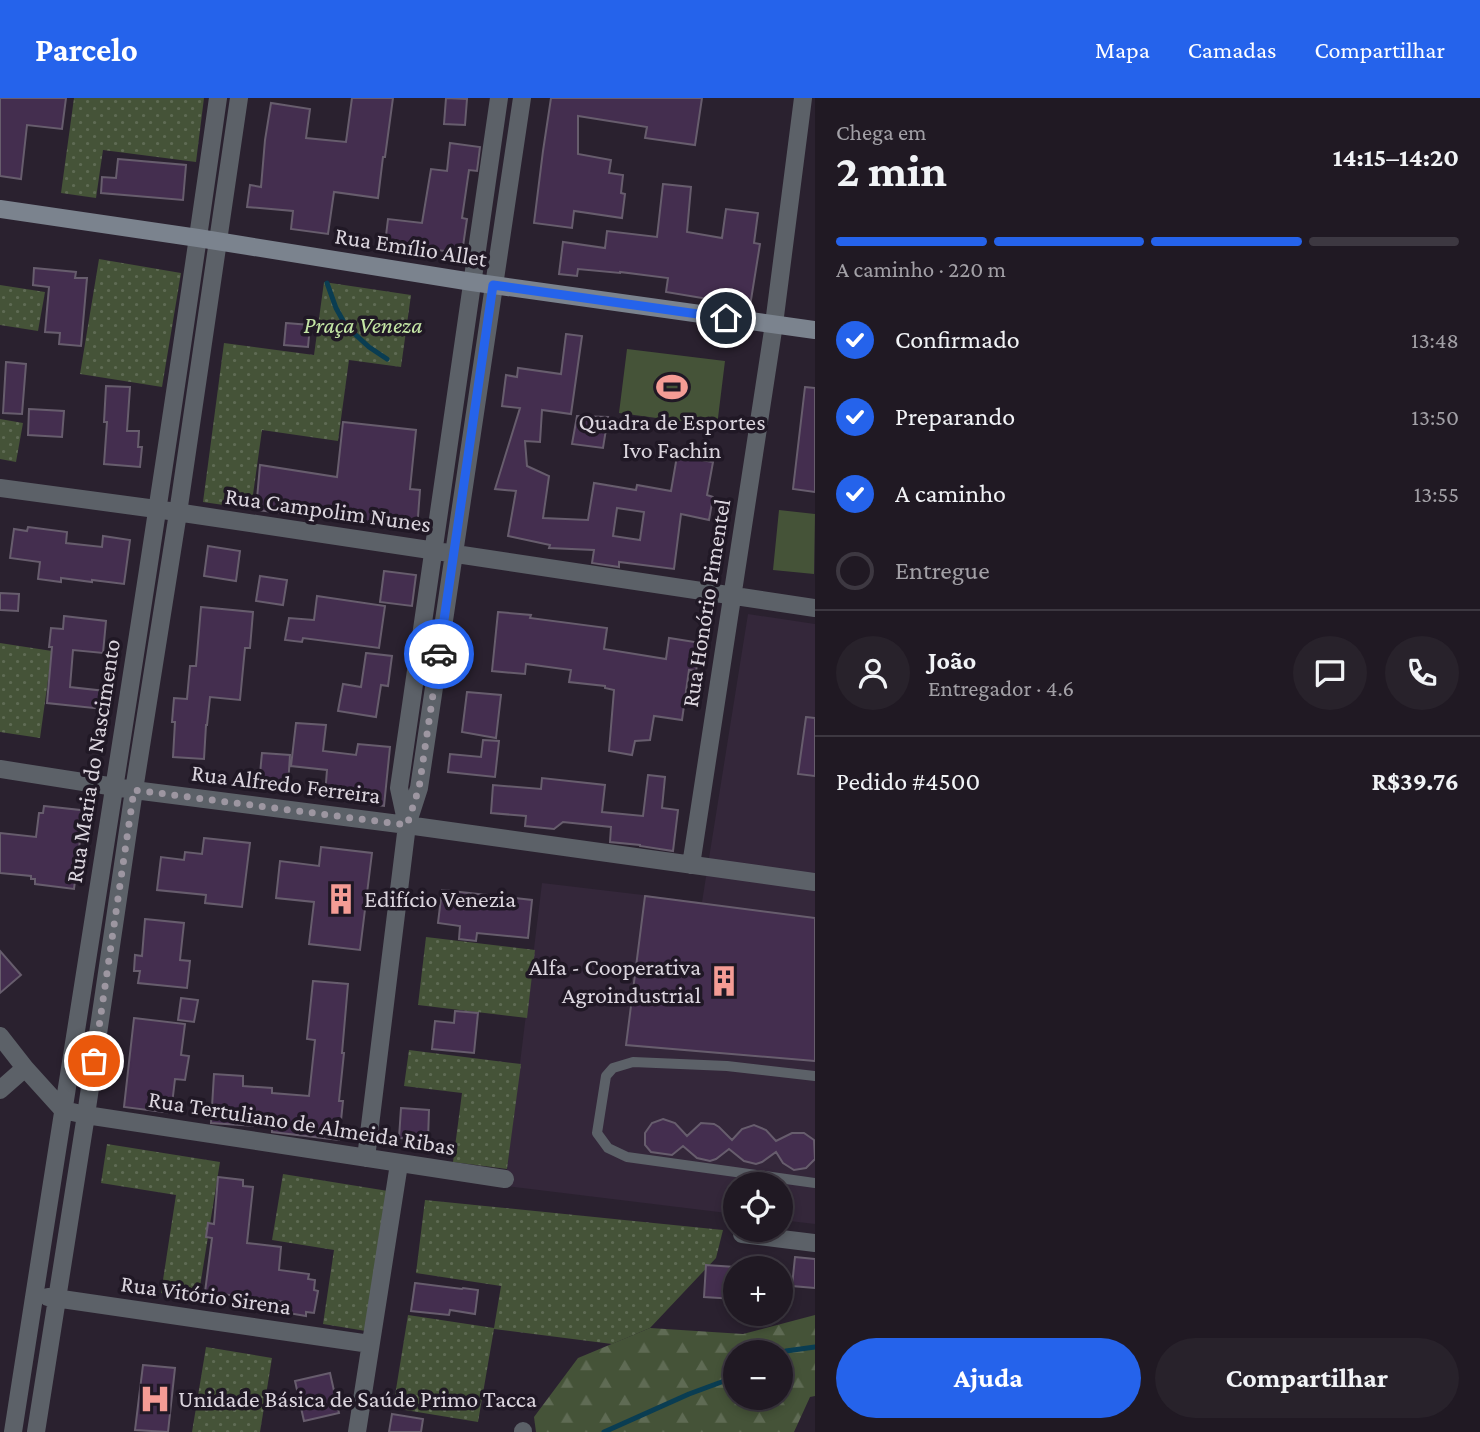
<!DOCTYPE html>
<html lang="pt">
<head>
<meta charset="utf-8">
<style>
	body { margin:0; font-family:"Crimson Pro",serif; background:#28222b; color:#f1f3f6; height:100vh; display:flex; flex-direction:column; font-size:26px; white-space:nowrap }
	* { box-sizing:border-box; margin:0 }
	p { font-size:23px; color:#a2a0a6 }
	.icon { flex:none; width:38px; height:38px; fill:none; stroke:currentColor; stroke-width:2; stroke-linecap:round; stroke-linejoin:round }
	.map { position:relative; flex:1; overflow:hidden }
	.side { display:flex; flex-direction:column; background:#201923; width:665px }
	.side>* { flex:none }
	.controls { position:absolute; left:723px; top:1074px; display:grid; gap:14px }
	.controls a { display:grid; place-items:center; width:70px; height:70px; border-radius:50%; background:#201923; box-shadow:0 4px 10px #0003,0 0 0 2px #3d3841; font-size:35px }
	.pin { position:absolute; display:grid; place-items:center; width:60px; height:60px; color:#fff; margin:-30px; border:4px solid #fff; border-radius:50%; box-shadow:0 2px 7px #0007 }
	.courier { position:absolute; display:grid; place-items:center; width:70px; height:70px; margin:-35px; border:5px solid #2563eb; border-radius:50%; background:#fff; color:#222; box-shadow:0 2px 9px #0007 }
	.summary em { font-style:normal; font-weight:700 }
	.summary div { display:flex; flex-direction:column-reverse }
	.summary { display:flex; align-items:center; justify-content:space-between; height:119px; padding:0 21px }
	h1 { font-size:46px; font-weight:700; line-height:52px }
	.bar { display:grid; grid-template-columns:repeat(4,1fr); gap:10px 7px; align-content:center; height:84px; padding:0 21px }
	.bar i { height:9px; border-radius:5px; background:#3d3841 }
	.bar .active { background:#2563eb }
	.bar p { grid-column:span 4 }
	.line { display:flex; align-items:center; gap:18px; padding:0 21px; border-top:2px solid #3d3841 }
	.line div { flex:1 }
	.round { display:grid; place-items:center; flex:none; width:74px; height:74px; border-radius:37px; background:#28222b }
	ol { padding:0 21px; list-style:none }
	li { display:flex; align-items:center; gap:21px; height:77px }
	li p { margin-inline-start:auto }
	li .icon { padding:7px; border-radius:50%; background:#2563eb; color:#fff; stroke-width:4 }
	li:last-child { color:#a2a0a6 }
	li i { width:38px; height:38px; border:4px solid #3d3841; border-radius:50% }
	.primary-button { display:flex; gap:14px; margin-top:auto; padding:14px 21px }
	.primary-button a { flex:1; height:80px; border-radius:42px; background:#2563eb; color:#fff; font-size:28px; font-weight:700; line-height:80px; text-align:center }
	.primary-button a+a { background:#28222b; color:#f1f3f6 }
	header { display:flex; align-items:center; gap:42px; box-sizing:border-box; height:98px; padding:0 35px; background:#2563eb; color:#fff }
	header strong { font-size:33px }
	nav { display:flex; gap:38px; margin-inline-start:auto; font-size:24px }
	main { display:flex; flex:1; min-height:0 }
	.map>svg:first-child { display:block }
	.built { fill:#34273a }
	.grass { fill:url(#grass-dots) }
	.forest { fill:url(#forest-firs); fill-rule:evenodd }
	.pitch { fill:#455338 }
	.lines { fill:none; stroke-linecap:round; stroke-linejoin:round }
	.stream { stroke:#0a3d52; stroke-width:5 }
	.building { fill:#442e4f; stroke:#675d6d; stroke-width:2; fill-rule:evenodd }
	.lane { stroke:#5c6168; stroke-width:10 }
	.street { stroke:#5c6168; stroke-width:18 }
	.secondary { stroke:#7b838e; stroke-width:18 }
	.done { stroke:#9d96a1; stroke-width:7; stroke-dasharray:0 12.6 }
	.route { stroke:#2563eb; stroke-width:9 }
	.labels { text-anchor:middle; stroke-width:7; stroke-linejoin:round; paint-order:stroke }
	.street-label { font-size:24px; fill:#dbd5de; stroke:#201825 }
	.park-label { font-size:24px; font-style:italic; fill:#c4e6a5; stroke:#201825 }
	.poi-label { font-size:24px; fill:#dbd5de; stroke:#201825; text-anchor:start }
</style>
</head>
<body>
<header>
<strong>Parcelo</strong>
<nav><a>Mapa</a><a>Camadas</a><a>Compartilhar</a></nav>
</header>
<main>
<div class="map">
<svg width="815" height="1334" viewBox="0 0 815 1334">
	<defs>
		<pattern id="grass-dots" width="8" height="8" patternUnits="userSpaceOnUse" patternTransform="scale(1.75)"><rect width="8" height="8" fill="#455338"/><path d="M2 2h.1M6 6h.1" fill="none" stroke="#5f6b54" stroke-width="1.8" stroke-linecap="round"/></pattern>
		<pattern id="forest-firs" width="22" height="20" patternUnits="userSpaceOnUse" patternTransform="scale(1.75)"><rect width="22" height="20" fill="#455338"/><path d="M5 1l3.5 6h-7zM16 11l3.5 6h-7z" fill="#5f6b54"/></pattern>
	</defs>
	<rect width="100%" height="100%" fill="#2a212f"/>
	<path class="built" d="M748,516l67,10v600l-34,-4 -1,-35h-45v29l-230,-28 37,-303 160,19z"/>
	<path class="grass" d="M74,0h130l-8,64 -93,-12 -7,48 -35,-5z
		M99,161l82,14 -19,114 -82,-13z
		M324,184l87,13 -10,72 -52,-7 -11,81 -76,-11 -11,79 -48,-7 21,-159 90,12z
		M0,187l45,7 -7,39 -38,-6z
		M0,321l23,4 -7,39 -16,-3z
		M0,545l52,8 -12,87 -40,-6z
		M426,839l109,13 -8,68 -109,-13z
		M409,952l112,14 -14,105 -54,-7 9,-69 -58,-7z
		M107,1046l113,18 -22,137 -37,-6 15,-98 -75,-12z
		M283,1076l105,17 -22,140 -43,-7 11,-74 -62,-10z
		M425,1102l298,30 -7,28 -66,70 -38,16 -118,-15 -16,93 -85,-14 15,-93 86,13 7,-42 -85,-13z
		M206,1249l66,11 -12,74h-68z"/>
	<path class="forest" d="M815,1217v81l-5,1 -16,35h-258l-2,-15 44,-59 72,-30 93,6zM735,1255h45v45h-45z"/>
	<path class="pitch" d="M627,251l98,12 -8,65 -98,-13z
		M779,412l36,4 -1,60 -41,-4z"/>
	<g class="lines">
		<path class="stream" d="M327,185l9,25 10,18 23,21 18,12
			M780,1256l6,-3 29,-4
			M604,1334l85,-38 46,-17"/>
	</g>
	<path class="building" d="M0,0h66l-4,31 -35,-4 -6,54 -21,-3z
		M352,0h41l-8,59h-2l-5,41 -44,-6 -6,42 -37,-5 2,-18 -46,-4 3,-22 11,2 4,-47 6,-37 39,6 -4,29 40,4z
		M446,0l21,1 -2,26 -21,-1z
		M551,0h151l-7,47 -50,-7 2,-11 -69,-11v38l33,6 -2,13 14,2 -2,18 4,1 -3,24 -48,-7 -2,17 -38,-5 9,-72z
		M450,45l30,4 -3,24 -8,-1 -7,48 5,1 -5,34 -77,-9 3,-25 34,4 9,-54 16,2z
		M118,61l68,6 -3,35 -82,-7 1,-16 14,1z
		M663,86l28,3 -4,45 35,6 4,-29 32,4 -4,30 6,1 -10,62 -84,-14 2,-14 -48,-6v1l-42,-4 -1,7 -18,-2 4,-32 42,6 2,-17 50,6z
		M34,170l42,4 -1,6h12l-6,68 -22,-2 1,-11 -15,-1 4,-45 -16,-2z
		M286,225l24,2 -2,22 -24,-2z
		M566,236l16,2 -11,78 -29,-4 -2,32 -15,-1 2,25 22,10 -6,42 45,2 6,-37 42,7 1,-5 34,6 6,-35 36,6 -6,33 6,2 -4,23 -28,-6 -7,55 -55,-7v5l-27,-4 2,-13 -45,-2 1,-3 -42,-9 8,-45 -21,-2 25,-81 -18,-2 4,-31 11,2 1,-9 43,6zM617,410l27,4 -4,28 -27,-4z
		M6,264l20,2 -4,50 -19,-1z
		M106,288l24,1 -3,44h12l-1,16h4l-2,20 -36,-3 3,-42h-3z
		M805,289l10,1v104l-22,-3z
		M29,311l35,2 -2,26 -34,-2z
		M577,318l31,1 -5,31 -31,-4z
		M343,324l73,8 -6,59 10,1 -3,40 -161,-20 4,-45 77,12z
		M28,429l39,5 -1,11 36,4 1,-11 27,4 -6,44 -32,-4v2l-31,-4v4l-23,-3 2,-17 -30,-4 4,-29 13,2z
		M208,448l32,5 -4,30 -32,-5z
		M384,473l32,4 -4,31 -32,-4z
		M260,478l27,4 -4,25 -27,-4z
		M0,495l19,1 -1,17 -18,-1z
		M317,498l68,10 -6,42 -76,-10 -1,4 -17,-2 4,-22 25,2z
		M201,509l52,5 -3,36h-5l-5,52 -30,-3 -3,28h-1l-2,34 -31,-2 2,-35h-3l2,-24 13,1 3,-33h6z
		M498,514l33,3 -1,3 77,10 -3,21 62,10 3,-21 32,5 -5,28 -7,-1 -7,50 -28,-4 -4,24 -15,1 -3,14 -23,-4 5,-61 -9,-2v-2l-36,-4 2,-12 -45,-6 -1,10 -33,-3z
		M64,518l42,5 -3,32 -30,-3 -3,37 35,4 -2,18 -56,-6 5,-56h-3l2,-19 12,1z
		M366,555l26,3 -4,30 -7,-1 -5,32 -38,-6 5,-27 18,3z
		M467,594l34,3 -5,43 -34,-6z
		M806,619l9,1v58l-17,-2z
		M296,625l30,2 -3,26 33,4 2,-11 32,3 -6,59 -33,-4 1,-4 -27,-3 2,-25 -36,-4z
		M483,642l16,1 -4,36 -47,-5 2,-18 31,3z
		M262,655l28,2 -2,31 -29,-2z
		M648,677l17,2 -3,31 16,2 -5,41 -33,-5v-1l-30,-3 1,-15 -48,-5 -9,7 -29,-3 1,-10 -35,-3 2,-28 48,4 1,-11 63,7 -3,27 41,4z
		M44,708l45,5 -3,21h-5l-7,57 -39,-5v-5h-4v-3l-31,-3v-40l36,4 3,-24h4z
		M204,740l46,5 -8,64 -37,-4 1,-8 -49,-5 4,-33 23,3 1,-8 17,2z
		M321,749l51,6 -12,97 -51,-6 5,-42 -38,-4 4,-37 39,5z
		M442,792l90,10 -4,38 -51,-5 -1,8 -17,-2 1,-13 -22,-3z
		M645,798l170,22v143l-189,-16z
		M145,821l39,4 -4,37 10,1 -3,27 -49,-5 2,-12h-6l1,-16 7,1z
		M0,853l21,24 -21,18z
		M313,883l35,3 -6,69h2l-5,48h4l-4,39 -67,-8v-5l-61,-4 3,-49 29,2v10l29,2v5l37,3 6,-56 -8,-1z
		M181,900l17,2 -4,22 -16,-2z
		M455,913l23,2 -4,40 -42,-4 3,-28 19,2z
		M134,920l51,6 -4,31 8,1 -4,24 -10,-1 -4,34 -47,-6z
		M401,1010l28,2 -1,30 -29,-2z
		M663,1021l12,4 12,13 14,-13 13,1 5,3 13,13 10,-11 12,-4 12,5 10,11 16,-8h12l10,7 1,19 -9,9 -12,2 -11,-7 -7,-11 -14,10 -6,2 -12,-3 -15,-12 -13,10 -6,2 -13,-3 -14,-12 -11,9 -21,-3 -6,-7v-12l7,-10z
		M218,1079l25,3v6l10,1 -6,56 34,4 -2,23 30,4 -1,5 7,1 -1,10 4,1 -4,22 -8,-1v4l-18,-3v-3h-3l1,-8 -81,-10 7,-54 -6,-1 2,-14 6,1z
		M795,1159l20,2v29l-23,-2z
		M706,1167l29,2v32l-31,-2z
		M415,1185l47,6 1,-1 15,2 -3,24 -25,-4 -1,5 -38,-4z
		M143,1267l32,3 -7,64 -33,-2z
		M330,1275l9,40 -35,8 -9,-40z
		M392,1316l31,5 -2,13h-32z"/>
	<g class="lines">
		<path class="lane" d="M815,978l-88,-10 -94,-4 -20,6 -7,8 -9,57 11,15 19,9 188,26"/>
		<path class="street" d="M0,390l156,21 659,99
			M0,671l134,21 273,35 408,57
			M407,727l-8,-37 100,-690
			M691,767l83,-541 29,-226
			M0,938l25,32 38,42 23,5 419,64
			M0,992l25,-22
			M366,1060l41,-333 12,-37 103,-690
			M742,1136l73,9
			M48,1199l322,47
			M13,1334c69,-445 142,-889 205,-1334
			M36,1334l50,-317 48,-325 44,-277 61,-415
			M357,1334l42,-268
			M523,1334v-1"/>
		<path class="secondary" d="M0,111l198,29 274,44 343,48"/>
	</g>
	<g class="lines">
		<path class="done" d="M94,963l40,-271 273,35 12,-37 20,-134"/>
		<path class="route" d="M439,556l54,-369 233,33"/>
	</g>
	<defs>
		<symbol id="stadium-bare" viewBox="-9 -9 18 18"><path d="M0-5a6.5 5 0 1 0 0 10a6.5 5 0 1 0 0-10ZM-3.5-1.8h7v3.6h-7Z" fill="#f59c95" stroke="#201825" stroke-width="2.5" paint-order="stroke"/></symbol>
		<symbol id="building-bare" viewBox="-9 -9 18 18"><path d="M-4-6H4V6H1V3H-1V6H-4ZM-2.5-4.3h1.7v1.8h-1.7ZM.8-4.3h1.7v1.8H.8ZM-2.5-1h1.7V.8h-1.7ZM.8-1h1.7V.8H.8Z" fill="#f59c95" stroke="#201825" stroke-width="2.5" paint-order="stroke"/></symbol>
		<symbol id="hospital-bare" viewBox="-9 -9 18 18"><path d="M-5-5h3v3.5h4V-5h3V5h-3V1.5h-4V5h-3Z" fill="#f59c95" stroke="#201825" stroke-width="2.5" paint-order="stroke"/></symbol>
	</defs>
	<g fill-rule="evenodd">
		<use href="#stadium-bare" x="650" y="267" width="44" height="44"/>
		<use href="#building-bare" x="319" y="779" width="44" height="44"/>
		<use href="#building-bare" x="702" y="861" width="44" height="44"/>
		<use href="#hospital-bare" x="133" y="1279" width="44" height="44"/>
	</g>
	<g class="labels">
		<g class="street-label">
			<text transform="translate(411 149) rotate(9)" y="8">Rua Emílio Allet</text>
			<text transform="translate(328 412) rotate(8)" y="8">Rua Campolim Nunes</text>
			<text transform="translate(706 505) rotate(-81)" y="8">Rua Honório Pimentel</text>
			<text transform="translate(93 663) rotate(-81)" y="8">Rua Maria do Nascimento</text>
			<text transform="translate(286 686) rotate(7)" y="8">Rua Alfredo Ferreira</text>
			<text transform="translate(302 1025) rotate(9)" y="8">Rua Tertuliano de Almeida Ribas</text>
			<text transform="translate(206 1197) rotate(8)" y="8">Rua Vitório Sirena</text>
		</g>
		<g class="park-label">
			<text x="363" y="235">Praça Veneza</text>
		</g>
		<g class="poi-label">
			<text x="672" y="332" text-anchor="middle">Quadra de Esportes<tspan x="672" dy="28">Ivo Fachin</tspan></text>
			<text x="364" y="809">Edifício Venezia</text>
			<text x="701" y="877" text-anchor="end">Alfa - Cooperativa<tspan x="701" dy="28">Agroindustrial</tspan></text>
			<text x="178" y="1309">Unidade Básica de Saúde Primo Tacca</text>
		</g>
	</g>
</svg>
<div class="controls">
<a><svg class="icon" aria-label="locate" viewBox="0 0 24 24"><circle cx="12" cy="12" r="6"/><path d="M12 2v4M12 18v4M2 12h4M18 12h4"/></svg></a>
<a>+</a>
<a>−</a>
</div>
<div class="pin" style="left:94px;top:963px;background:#ea580c"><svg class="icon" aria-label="bag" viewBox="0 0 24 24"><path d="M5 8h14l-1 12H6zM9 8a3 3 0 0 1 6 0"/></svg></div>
<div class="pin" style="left:726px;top:220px;background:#1f2937"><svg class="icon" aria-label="home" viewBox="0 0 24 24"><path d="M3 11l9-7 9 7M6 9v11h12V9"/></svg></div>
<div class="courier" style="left:439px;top:556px"><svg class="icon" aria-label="car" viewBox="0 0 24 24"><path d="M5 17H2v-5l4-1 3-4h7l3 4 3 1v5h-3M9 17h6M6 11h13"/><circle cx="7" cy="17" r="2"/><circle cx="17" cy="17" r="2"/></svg></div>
</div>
<section class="side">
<div class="summary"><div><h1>2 min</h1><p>Chega em</p></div><em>14:15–14:20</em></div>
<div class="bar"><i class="active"></i><i class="active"></i><i class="active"></i><i></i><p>A caminho · 220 m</p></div>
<ol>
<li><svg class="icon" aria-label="check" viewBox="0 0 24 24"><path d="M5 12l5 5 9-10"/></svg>Confirmado<p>13:48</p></li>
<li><svg class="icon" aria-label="check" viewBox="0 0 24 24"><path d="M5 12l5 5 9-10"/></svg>Preparando<p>13:50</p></li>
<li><svg class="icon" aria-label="check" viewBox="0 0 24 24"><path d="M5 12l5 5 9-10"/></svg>A caminho<p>13:55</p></li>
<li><i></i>Entregue</li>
</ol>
<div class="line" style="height:126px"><a class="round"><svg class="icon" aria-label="person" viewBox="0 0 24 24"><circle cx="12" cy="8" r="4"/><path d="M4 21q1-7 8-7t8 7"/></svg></a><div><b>João</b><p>Entregador · 4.6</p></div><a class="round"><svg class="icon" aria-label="chat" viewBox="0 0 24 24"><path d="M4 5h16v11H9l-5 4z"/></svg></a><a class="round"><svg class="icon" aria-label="phone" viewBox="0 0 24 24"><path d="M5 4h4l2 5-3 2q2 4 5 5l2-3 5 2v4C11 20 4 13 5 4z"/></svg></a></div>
<div class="line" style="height:91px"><div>Pedido #4500</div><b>R$39.76</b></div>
<div class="primary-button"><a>Ajuda</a><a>Compartilhar</a></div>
</section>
</main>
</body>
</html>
